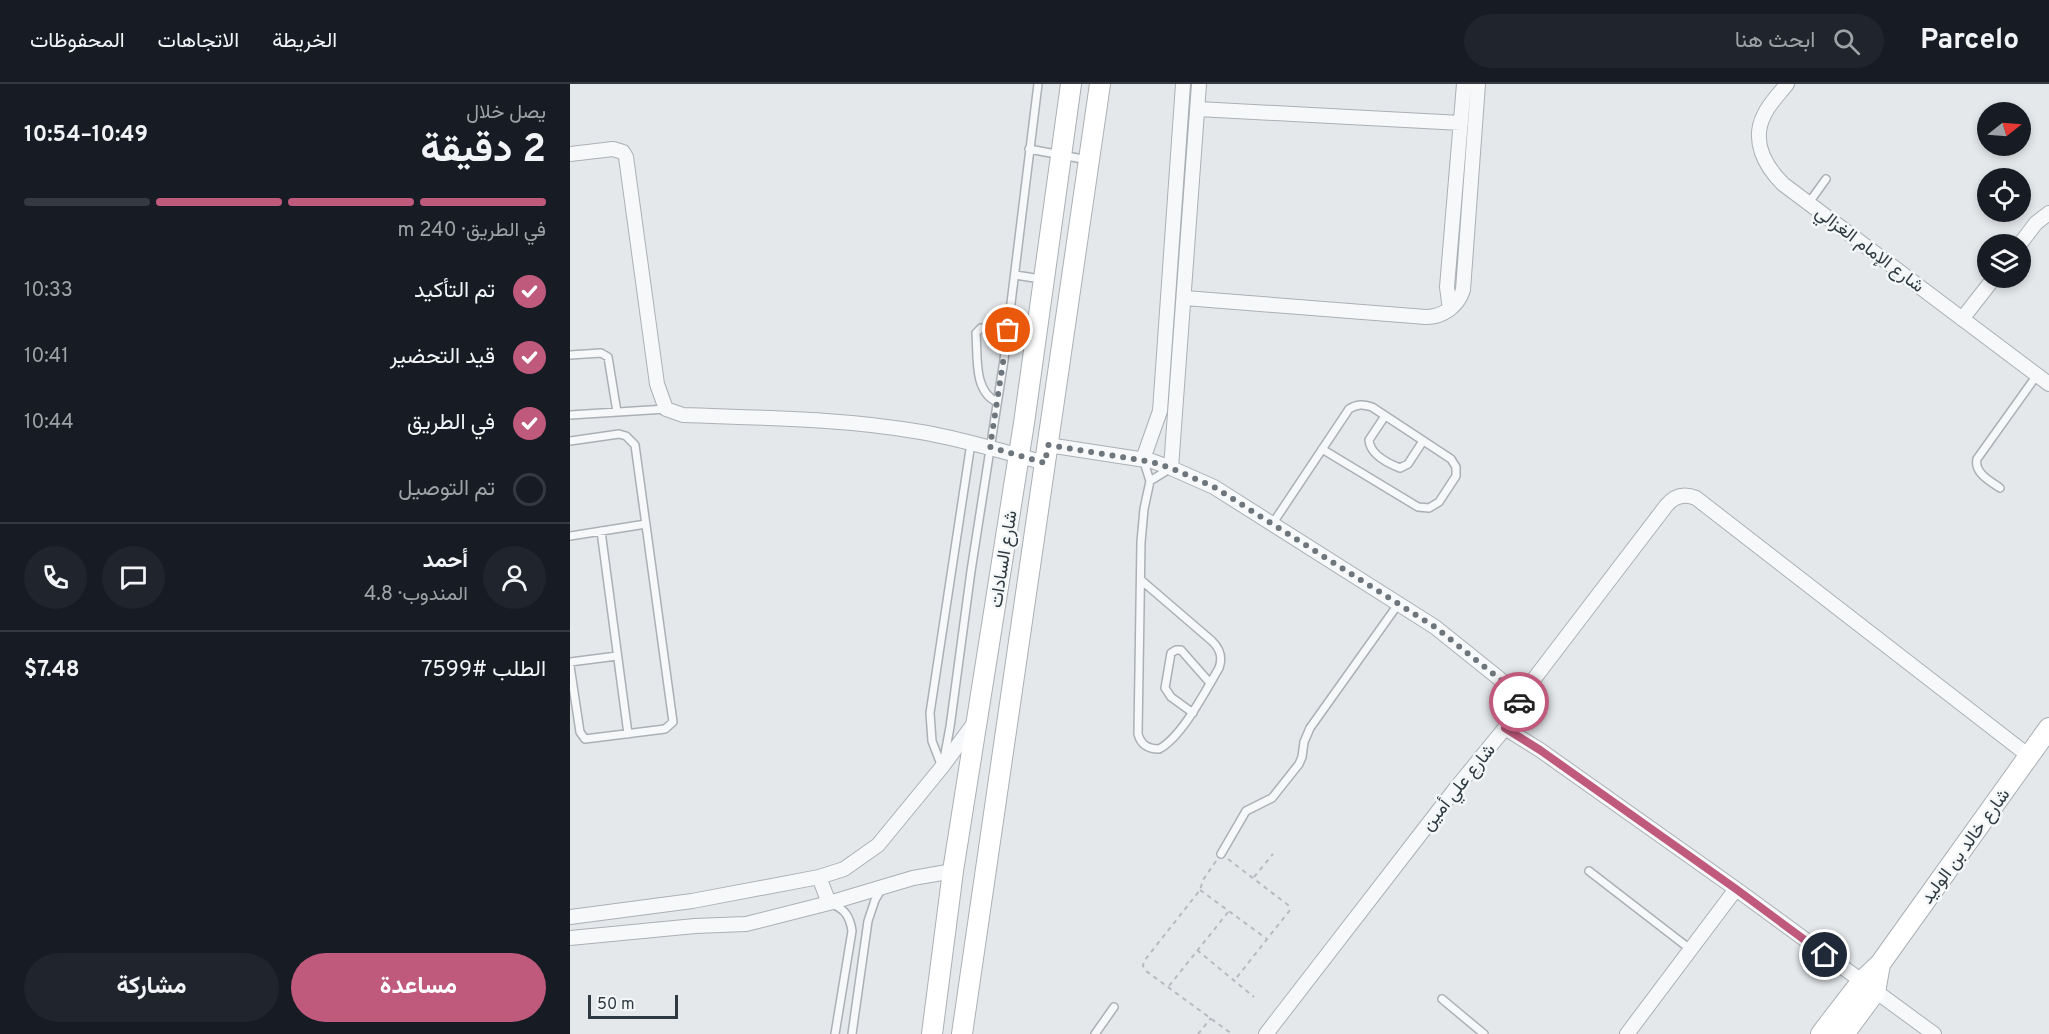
<!DOCTYPE html>
<html lang="ar">
<head>
<meta charset="utf-8">
<style>
	body { margin:0; font-family:Overpass,Vazirmatn,sans-serif; background:#20242c; color:#f1f3f6; direction:rtl; height:100vh; display:flex; flex-direction:column; font-size:22px; white-space:nowrap }
	* { box-sizing:border-box; margin:0 }
	p { font-size:20px; color:#9ea1a6 }
	.icon { flex:none; width:33px; height:33px; fill:none; stroke:currentColor; stroke-width:2; stroke-linecap:round; stroke-linejoin:round }
	.map { position:relative; flex:1; overflow:hidden; direction:ltr }
	.details { display:flex; flex-direction:column; background:#171b24; width:570px }
	.details>* { flex:none }
	.needle { width:39px; rotate:73deg }
	.fabs { position:absolute; left:1407px; top:18px; display:grid; gap:12px }
	.fabs a { display:grid; place-items:center; width:54px; height:54px; border-radius:50%; background:#171b24; box-shadow:0 3px 9px #0003; font-size:30px }
	.scale { position:absolute; left:18px; bottom:15px; width:90px; box-sizing:border-box; padding-left:6px; border:3px solid #2e3942; border-top:0; font-size:16px; line-height:21px; white-space:nowrap; color:#2e3942; -webkit-text-stroke:4px #f4f7f8; paint-order:stroke }
	.pin { position:absolute; display:grid; place-items:center; width:51px; height:51px; color:#fff; margin:-26px; border:3px solid #fff; border-radius:50%; box-shadow:0 2px 6px #0007 }
	.courier { position:absolute; display:grid; place-items:center; width:60px; height:60px; margin:-30px; border:4px solid #c05a7d; border-radius:50%; background:#fff; color:#222; box-shadow:0 2px 8px #0007 }
	.summary em { font-style:normal; font-weight:700 }
	.summary div { display:flex; flex-direction:column-reverse }
	.summary { display:flex; align-items:center; justify-content:space-between; height:102px; padding:0 24px }
	h1 { font-size:39px; font-weight:700; line-height:45px }
	.bar { display:grid; grid-template-columns:repeat(4,1fr); gap:9px 6px; align-content:center; height:72px; padding:0 24px }
	.bar i { height:8px; border-radius:4px; background:#363941 }
	.bar .selected { background:#c05a7d }
	.bar p { grid-column:span 4 }
	.line { display:flex; align-items:center; gap:15px; padding:0 24px; border-top:2px solid #363941 }
	.line div { flex:1 }
	.round { display:grid; place-items:center; flex:none; width:63px; height:63px; border-radius:32px; background:#20242c }
	ol { padding:0 24px; list-style:none }
	li { display:flex; align-items:center; gap:18px; height:66px }
	li p { margin-inline-start:auto }
	li .icon { padding:6px; border-radius:50%; background:#c05a7d; color:#fff; stroke-width:4 }
	li:last-child { color:#9ea1a6 }
	li i { width:33px; height:33px; border:3px solid #363941; border-radius:50% }
	.action { display:flex; gap:12px; margin-top:auto; padding:12px 24px }
	.action a { flex:1; height:69px; border-radius:36px; background:#c05a7d; color:#fff; font-size:24px; font-weight:700; line-height:69px; text-align:center }
	.action a+a { background:#20242c; color:#f1f3f6 }
	header { display:flex; align-items:center; gap:36px; box-sizing:border-box; height:84px; padding:0 30px; background:#171b24; border-bottom:2px solid #363941 }
	header strong { font-size:28px }
	nav { display:flex; gap:33px; margin-inline-start:auto; font-size:21px }
	.search { width:420px; height:54px; background:#20242c; display:flex; align-items:center; gap:15px; box-sizing:border-box; padding:0 21px; border-radius:33px; color:#9ea1a6; font-size:22px }
	main { display:flex; flex:1; min-height:0 }
	.map>svg:first-child { display:block }
	.lines { fill:none; stroke-linecap:round; stroke-linejoin:round }
	.lane-casing { stroke:#aab0b5; stroke-width:10 }
	.street-casing { stroke:#aab0b5; stroke-width:16 }
	.secondary-casing { stroke:#aab0b5; stroke-width:22 }
	.path { stroke:#b7bbbf; stroke-width:2; stroke-dasharray:4.5 4.5; stroke-linecap:butt }
	.lane { stroke:#f7f8fa; stroke-width:7 }
	.street { stroke:#f7f8fa; stroke-width:14 }
	.secondary { stroke:#fff; stroke-width:20 }
	.done { stroke:#6e767d; stroke-width:6; stroke-dasharray:0 10.8 }
	.route { stroke:#c05a7d; stroke-width:8 }
	.labels { text-anchor:middle; stroke-width:5; stroke-linejoin:round; paint-order:stroke }
	.street-label { font-size:18px; fill:#2e3942; stroke:#f4f7f8 }
</style>
</head>
<body>
<header>
<strong>Parcelo</strong>
<div class="search"><svg class="icon" aria-label="search" viewBox="0 0 24 24"><circle cx="10" cy="10" r="6"/><path d="M15 15l6 6"/></svg>ابحث هنا</div>
<nav><a>الخريطة</a><a>الاتجاهات</a><a>المحفوظات</a></nav>
</header>
<main>
<div class="map">
<svg width="1479" height="950" viewBox="0 0 1479 950">
	<rect width="100%" height="100%" fill="#e5e8eb"/>
	<g class="lines">
		<defs>
			<path id="lane" d="M459,65l59,11
				M1238,120l18,-25
				M445,191l26,4
				M0,271l31,-2 7,4 9,55
				M427,318c-24,-11 -19,-46 -21,-69l5,-5 27,2
				M0,331l96,-6
				M815,332l-16,24c1,14 18,23 31,28l8,-4 15,-23
				M0,357l49,-7 7,2 9,9 38,277 -8,7 -80,10 -5,-7 -10,-66
				M580,397l21,-13
				M1430,404c-10,-7 -26,-15 -23,-29l60,-84
				M703,439l76,-114c8,-5 14,-5 23,-2l79,52 5,8v9l-17,26 -10,6 -11,-1 -96,-58
				M31,447l27,203
				M0,452l76,-12
				M571,496l71,61c8,8 11,16 7,27 -13,22 -37,69 -60,81 -11,0 -18,-4 -21,-15l3,-192 3,-33 6,-28 -7,-22
				M0,578l47,-6
				M623,629l-22,-16 -6,-9 6,-35 5,-3h5l29,33
				M374,675l6,-32 21,-156 33,-211 34,-276
				M372,683l-10,-26 -2,-28 41,-270
				M651,770l25,-43 26,-13 27,-34 3,-7 2,-15 6,-14 89,-125
				M1019,787l101,78
				M262,820c13,5 18,13 20,27l-17,103
				M872,915l42,35
				M282,950l16,-113 7,-21 7,-12
				M525,950l19,-27"/>
			<path id="street" d="M1217,0c-8,10 -18,20 -23,31 -13,26 1,51 19,69l266,200
				M628,25l263,14
				M0,70l43,-5 10,3 3,5 31,227 9,25 17,6c79,3 159,3 238,17 42,7 83,20 124,31
				M1450,160l16,-21 13,-10
				M615,214l241,19c17,0 32,-11 37,-27l15,-206
				M880,225l-3,-22 17,-203
				M1392,235l32,-41
				M478,361l104,16 19,7 43,19 221,140 86,69
				M573,375l17,-48 23,-327
				M601,384l28,-384
				M935,644l16,-32 145,-190c8,-10 18,-13 30,-8l333,258
				M249,793l10,26
				M0,833l122,-16 127,-24 25,-8 34,-24 64,-78 33,-45
				M0,854l125,-12 51,-2 83,-21 84,-25 40,-7
				M696,950l190,-246 49,-60 35,22 196,139 198,145
				M1057,950l109,-145"/>
			<path id="secondary" d="M362,950l21,-163 71,-448 47,-339
				M392,950l138,-950
				M1251,950l40,-52 19,-18 169,-236
				M1274,950l31,-42 5,-28"/>
		</defs>
		<use href="#lane" class="lane-casing"/>
		<use href="#street" class="street-casing"/>
		<use href="#secondary" class="secondary-casing"/>
		<path class="path" d="M658,775l60,46 2,5 -56,71
			M646,777l-13,19 -3,10 -56,71 -1,5 3,5 86,63
			M684,793l19,-23
			M630,806l67,49
			M627,866l57,47
			M599,902l60,-75
			M628,950l13,-16"/>
		<use href="#lane" class="lane"/>
		<use href="#street" class="street"/>
		<use href="#secondary" class="secondary"/>
	</g>
	<g class="lines">
		<path class="done" d="M438,246l-18,117 55,16 3,-18 104,17 19,6 43,19 221,140 86,69 -2,6"/>
		<path class="route" d="M949,618l-14,26 35,22 196,139 89,66"/>
	</g>
	<g class="labels">
		<g class="street-label">
			<text transform="translate(1300 165) rotate(37)" y="6">شارع الإمام الغزالي</text>
			<text transform="translate(433 475) rotate(-81)" y="6">شارع السادات</text>
			<text transform="translate(888 703) rotate(-51)" y="6">شارع علي أمين</text>
			<text transform="translate(1395 762) rotate(-54)" y="6">شارع خالد بن الوليد</text>
		</g>
	</g>
</svg>
<div class="fabs">
<a><svg class="needle" viewBox="-14 -14 28 28"><path d="M0-13l5 13h-10z" fill="#e53935"/><path d="M0 13l5-13h-10z" fill="#9ea1a6"/></svg></a>
<a><svg class="icon" aria-label="locate" viewBox="0 0 24 24"><circle cx="12" cy="12" r="6"/><path d="M12 2v4M12 18v4M2 12h4M18 12h4"/></svg></a>
<a><svg class="icon" aria-label="layers" viewBox="0 0 24 24"><path d="M12 4l9 5-9 5-9-5zM3 14l9 5 9-5"/></svg></a>
</div>
<div class="scale">50 m</div>
<div class="pin" style="left:438px;top:246px;background:#ea580c"><svg class="icon" aria-label="bag" viewBox="0 0 24 24"><path d="M5 8h14l-1 12H6zM9 8a3 3 0 0 1 6 0"/></svg></div>
<div class="pin" style="left:1255px;top:871px;background:#1f2937"><svg class="icon" aria-label="home" viewBox="0 0 24 24"><path d="M3 11l9-7 9 7M6 9v11h12V9"/></svg></div>
<div class="courier" style="left:949px;top:618px"><svg class="icon" aria-label="car" viewBox="0 0 24 24"><path d="M5 17H2v-5l4-1 3-4h7l3 4 3 1v5h-3M9 17h6M6 11h13"/><circle cx="7" cy="17" r="2"/><circle cx="17" cy="17" r="2"/></svg></div>
</div>
<section class="details">
<div class="summary"><div><h1>2 دقيقة</h1><p>يصل خلال</p></div><em>10:49–10:54</em></div>
<div class="bar"><i class="selected"></i><i class="selected"></i><i class="selected"></i><i></i><p>في الطريق · 240 m</p></div>
<ol>
<li><svg class="icon" aria-label="check" viewBox="0 0 24 24"><path d="M5 12l5 5 9-10"/></svg>تم التأكيد<p>10:33</p></li>
<li><svg class="icon" aria-label="check" viewBox="0 0 24 24"><path d="M5 12l5 5 9-10"/></svg>قيد التحضير<p>10:41</p></li>
<li><svg class="icon" aria-label="check" viewBox="0 0 24 24"><path d="M5 12l5 5 9-10"/></svg>في الطريق<p>10:44</p></li>
<li><i></i>تم التوصيل</li>
</ol>
<div class="line" style="height:108px"><a class="round"><svg class="icon" aria-label="person" viewBox="0 0 24 24"><circle cx="12" cy="8" r="4"/><path d="M4 21q1-7 8-7t8 7"/></svg></a><div><b>أحمد</b><p>المندوب · 4.8</p></div><a class="round"><svg class="icon" aria-label="chat" viewBox="0 0 24 24"><path d="M4 5h16v11H9l-5 4z"/></svg></a><a class="round"><svg class="icon" aria-label="phone" viewBox="0 0 24 24"><path d="M5 4h4l2 5-3 2q2 4 5 5l2-3 5 2v4C11 20 4 13 5 4z"/></svg></a></div>
<div class="line" style="height:78px"><div>الطلب #7599</div><b>$7.48</b></div>
<div class="action"><a>مساعدة</a><a>مشاركة</a></div>
</section>
</main>
</body>
</html>
